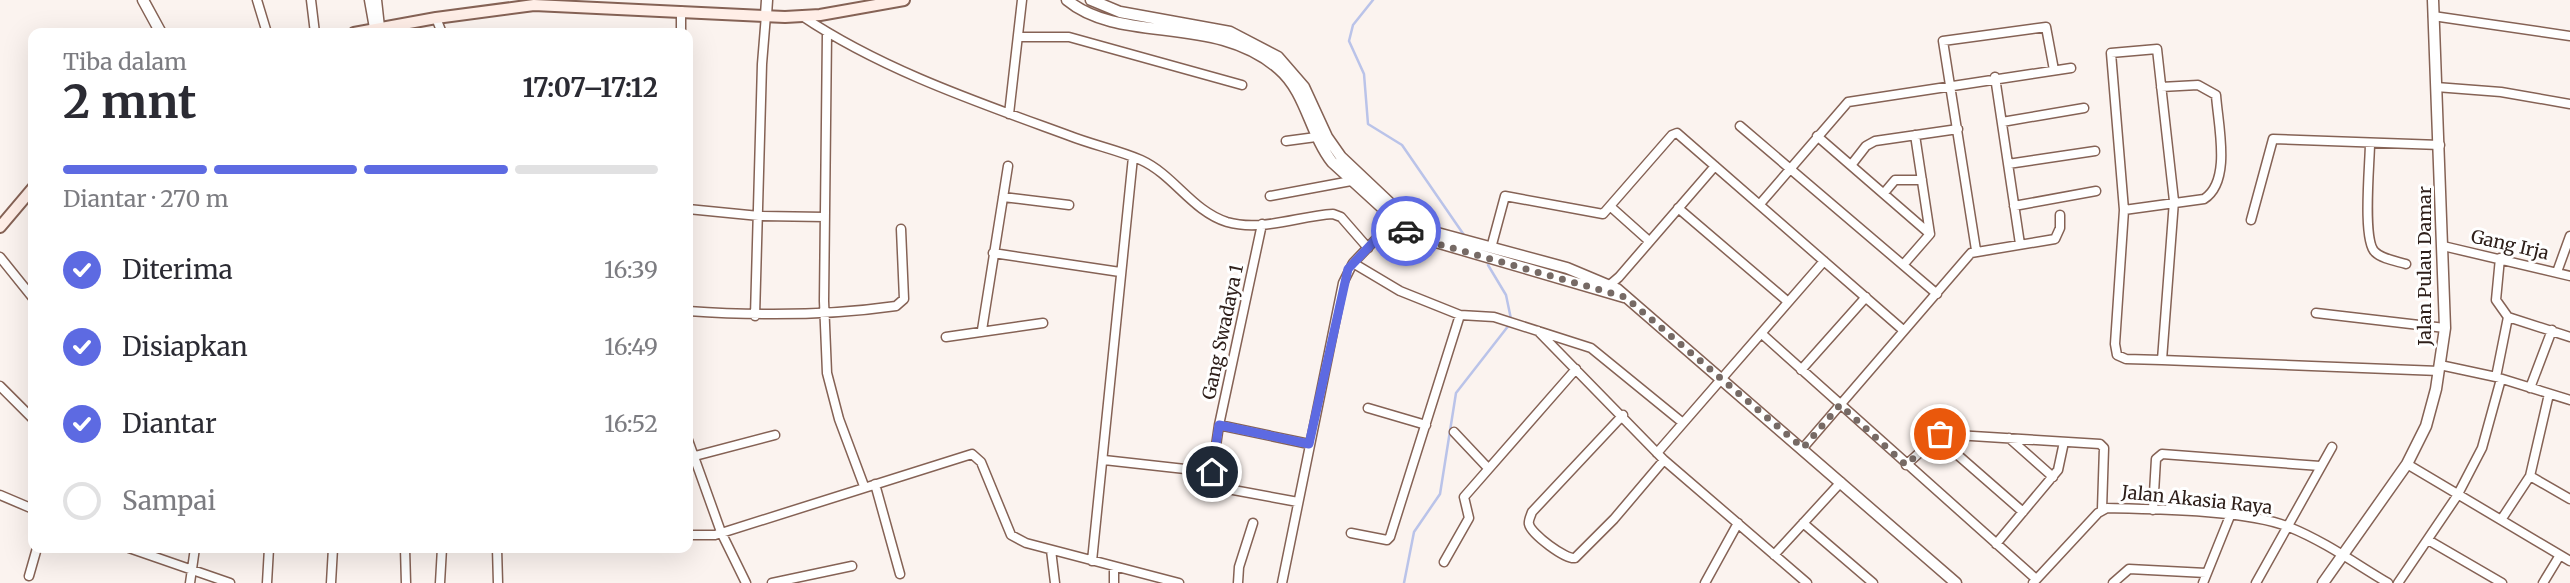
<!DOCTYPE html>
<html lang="id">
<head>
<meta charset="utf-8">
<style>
	body { margin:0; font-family:Merriweather,serif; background:#f2f2f3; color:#2b2b33; height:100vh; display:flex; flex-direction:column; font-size:26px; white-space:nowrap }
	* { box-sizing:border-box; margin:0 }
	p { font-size:23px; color:#7c7c81 }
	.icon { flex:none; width:38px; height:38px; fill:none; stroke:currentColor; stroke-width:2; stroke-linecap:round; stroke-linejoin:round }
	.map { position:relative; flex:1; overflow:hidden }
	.drawer { position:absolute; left:28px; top:28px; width:665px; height:525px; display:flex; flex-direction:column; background:#fff; border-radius:14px; box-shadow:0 7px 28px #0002 }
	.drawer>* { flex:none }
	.pin { position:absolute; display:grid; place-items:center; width:60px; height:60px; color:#fff; margin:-30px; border:4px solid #fff; border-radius:50%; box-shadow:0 2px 7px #0007 }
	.courier { position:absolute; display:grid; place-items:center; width:70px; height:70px; margin:-35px; border:5px solid #5d6ae2; border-radius:50%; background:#fff; color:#222; box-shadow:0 2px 9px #0007 }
	.overview em { font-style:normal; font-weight:700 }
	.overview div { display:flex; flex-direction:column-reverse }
	.overview { display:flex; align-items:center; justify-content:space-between; height:119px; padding:0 35px }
	h1 { font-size:46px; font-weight:700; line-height:52px }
	.bar { display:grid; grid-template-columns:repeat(4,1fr); gap:10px 7px; align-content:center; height:84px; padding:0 35px }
	.bar i { height:9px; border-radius:5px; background:#e1e1e2 }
	.bar .on { background:#5d6ae2 }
	.bar p { grid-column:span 4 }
	ol { padding:0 35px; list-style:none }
	li { display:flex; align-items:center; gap:21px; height:77px }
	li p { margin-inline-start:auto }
	li .icon { padding:7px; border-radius:50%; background:#5d6ae2; color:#fff; stroke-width:4 }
	li:last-child { color:#7c7c81 }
	li i { width:38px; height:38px; border:4px solid #e1e1e2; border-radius:50% }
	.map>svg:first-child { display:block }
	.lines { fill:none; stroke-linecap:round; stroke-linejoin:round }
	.stream { stroke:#bac3e9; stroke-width:2.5 }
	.minor-casing { stroke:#856255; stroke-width:11 }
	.tertiary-casing { stroke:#856255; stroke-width:13 }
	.secondary-casing { stroke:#856255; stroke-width:14 }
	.minor { stroke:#fff; stroke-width:8 }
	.tertiary { stroke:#fff; stroke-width:10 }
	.secondary { stroke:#ffeee7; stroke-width:10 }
	.done { stroke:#766a65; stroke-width:7; stroke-dasharray:0 12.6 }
	.route { stroke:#5d6ae2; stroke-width:9 }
	.labels { text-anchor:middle; stroke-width:6; stroke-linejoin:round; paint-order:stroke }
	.street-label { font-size:18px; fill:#2f201b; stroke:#fff }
</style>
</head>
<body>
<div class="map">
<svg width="2570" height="583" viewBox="0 0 2570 583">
	<rect width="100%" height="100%" fill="#fbf3ef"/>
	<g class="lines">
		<path class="stream" d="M1373,0l-20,25 -4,16 15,33 4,50 34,21 62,90
			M1488,265l18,30 5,24
			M1404,583l10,-51 26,-38 16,-101 53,-68"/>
		<defs>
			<path id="minor" d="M257,0l10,33
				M311,0l4,33
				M369,0l5,28
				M377,0l3,27
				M681,11v22
				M802,16c80,54 178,87 268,120 23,9 48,14 71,24 33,15 51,51 86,62 35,10 71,-6 106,-8l8,3 27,31
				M2433,16l137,20
				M436,18l6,15
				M827,33l-3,268 3,72 12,46 25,67
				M1018,37h51l173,48
				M2157,49l17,152 -12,159 -36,-1 -9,-4 -2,-11 9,-134 -13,-157z
				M1995,77l25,167
				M2436,87l65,5 69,12
				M1009,114l13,-114
				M2002,122l82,-14
				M1740,126l197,168
				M1817,136l113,98
				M1286,141l30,-4
				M2370,143c0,20 -8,97 5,109 7,7 21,9 31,12
				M1852,164l14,-18 9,-5 83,-12
				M2008,164l87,-13
				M1884,193l11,-13h27
				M1270,196l81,-15
				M1003,197l66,8
				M1760,204l88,-102 223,-34
				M2014,206l82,-15
				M1611,207l38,34
				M1678,208l109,93
				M688,209l71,7 66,1
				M2124,210l80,-11c28,-18 14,-74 12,-104l-18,-10 -37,2
				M2251,220l22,-81 167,6
				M1262,224l-43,201 -8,55 6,7 81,15
				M2443,246l127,30
				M1491,248l14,-52 98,18 69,-79 5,-2 226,197
				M1976,250l-33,-209 103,-14 8,43
				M993,253l127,19
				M0,257l33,41
				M1353,263l47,28 60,24 34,2 97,31 92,75
				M1903,265l27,-31 -15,-99
				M2557,272l13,-36
				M1605,289l14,-12 96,-111
				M688,311c71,5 138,5 208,-5l8,-7 -3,-70
				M2316,313l129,15
				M755,316l7,-252 4,-49
				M2508,317l62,20
				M982,330l26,-164
				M1538,331l126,129 143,123
				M1762,334l274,245
				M946,337l97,-14
				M2162,360l277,11
				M2440,365l56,12 74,23
				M1801,370l65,-73
				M2496,377l12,-60 -12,-17 4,-42
				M0,386l33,33
				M2530,388l22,-58
				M1368,408l58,17
				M1623,415l-91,97c-1,3 -4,9 -3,12 2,10 37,36 46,34l39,-39 50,-59
				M1219,425l90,19
				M1454,432l33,35
				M1936,436l87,76
				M2009,438l44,39
				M688,440l33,92 25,51
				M1803,448l168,-195 84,-14 5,-11v-13
				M1657,453l167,-192
				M695,456l80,-21
				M1104,460l108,12
				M2407,464l163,97
				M1906,465l34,-31 160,10 4,4 -2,61
				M2530,476l40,23
				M875,484l25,90
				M0,495l33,14
				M2153,510l3,-51 6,-5 158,12
				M2501,520l29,-44 19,-82
				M1803,523l70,60
				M1351,533l36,7 3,-3 70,-222
				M688,535h27l257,-81 9,8 30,73 15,8 153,40
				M2428,540l74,43
				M1996,544l62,-74 6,-28
				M129,548l101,35
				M405,548l1,35
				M497,548l1,35
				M1051,550l4,33
				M1774,555l67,-73
				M1092,561l41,-404
				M1444,562l25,-44 -5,-21 112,-128
				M29,576l8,-28
				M190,583l5,-35
				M267,583l2,-35
				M331,583l2,-35
				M440,583l2,-35
				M772,583l80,-17
				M1114,583v-15
				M1238,583l1,-16 14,-44
				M1282,583l61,-300 10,-20 45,-47
				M1705,583l33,-60
				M2033,583l65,-70 9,-5c47,1 141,2 182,19 35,14 67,37 99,56
				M2113,583l16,-14 77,4
				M2203,583l27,-67
				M2256,583l76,-136
				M2398,583l59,-87 25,-48 19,-69
				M2543,583l17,-28"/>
			<path id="tertiary" d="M143,0l18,33
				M1067,0c54,45 148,13 212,69 27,23 31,65 53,93l80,73 212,62
				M1091,0l29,12 110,20 48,25 26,30 23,50 14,20 74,70 152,41 50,21 339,294
				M766,15l1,-15
				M2323,583l84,-119 19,-38 10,-37 9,-61 -12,-328"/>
			<path id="secondary" d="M354,33l82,-15 98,-13 251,12 35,-2 84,-15
				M0,227l33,-39"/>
		</defs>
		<use href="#minor" class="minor-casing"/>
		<use href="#tertiary" class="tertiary-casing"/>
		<use href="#secondary" class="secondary-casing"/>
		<use href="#minor" class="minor"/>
		<use href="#tertiary" class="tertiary"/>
		<use href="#secondary" class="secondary"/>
	</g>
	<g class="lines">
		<path class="done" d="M1406,231l32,13 187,53 178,151 37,-43 66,60 34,-31"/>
		<path class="route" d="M1212,472l7,-47 90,19 39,-175 46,-49 12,11"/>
	</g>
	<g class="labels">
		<g class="street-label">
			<text transform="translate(2510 245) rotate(13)" y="6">Gang Irja</text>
			<text transform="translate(2425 266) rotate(-90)" y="6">Jalan Pulau Damar</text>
			<text transform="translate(1223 332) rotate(-78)" y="6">Gang Swadaya 1</text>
			<text transform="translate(2197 500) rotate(6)" y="6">Jalan Akasia Raya</text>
		</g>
	</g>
</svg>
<div class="pin" style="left:1940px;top:434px;background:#ea580c"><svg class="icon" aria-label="bag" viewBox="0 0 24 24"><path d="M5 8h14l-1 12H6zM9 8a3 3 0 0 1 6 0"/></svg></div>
<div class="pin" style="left:1212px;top:472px;background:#1f2937"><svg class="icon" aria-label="home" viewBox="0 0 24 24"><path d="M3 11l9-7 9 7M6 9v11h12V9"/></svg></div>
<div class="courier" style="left:1406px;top:231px"><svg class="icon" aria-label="car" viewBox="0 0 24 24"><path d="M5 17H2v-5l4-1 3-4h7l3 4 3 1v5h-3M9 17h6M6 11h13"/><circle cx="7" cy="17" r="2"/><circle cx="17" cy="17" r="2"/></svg></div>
<section class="drawer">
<div class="overview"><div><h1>2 mnt</h1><p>Tiba dalam</p></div><em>17:07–17:12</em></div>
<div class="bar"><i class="on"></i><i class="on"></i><i class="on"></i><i></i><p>Diantar · 270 m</p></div>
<ol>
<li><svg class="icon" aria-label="check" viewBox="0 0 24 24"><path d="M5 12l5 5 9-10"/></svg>Diterima<p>16:39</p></li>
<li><svg class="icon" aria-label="check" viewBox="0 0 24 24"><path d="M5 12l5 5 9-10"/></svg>Disiapkan<p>16:49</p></li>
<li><svg class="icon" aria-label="check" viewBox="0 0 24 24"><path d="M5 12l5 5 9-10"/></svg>Diantar<p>16:52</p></li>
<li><i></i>Sampai</li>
</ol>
</section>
</div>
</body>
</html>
